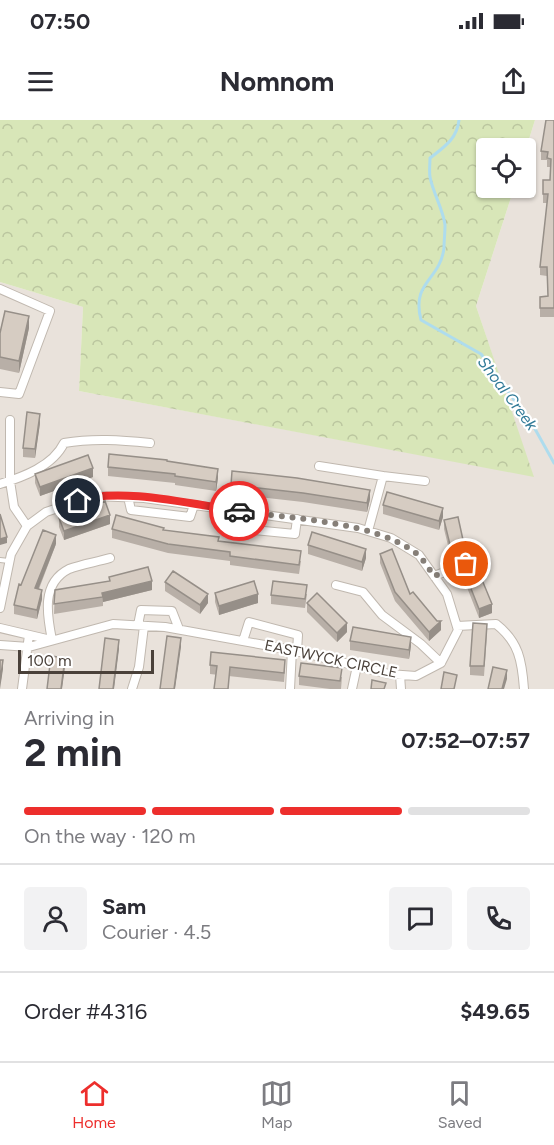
<!DOCTYPE html>
<html lang="en">
<head>
<meta charset="utf-8">
<style>
	body { margin:0; font-family:Figtree,sans-serif; background:#f2f2f3; color:#2b2b33; height:100vh; display:flex; flex-direction:column; font-size:22px; white-space:nowrap }
	* { box-sizing:border-box; margin:0 }
	p { font-size:20px; color:#7c7c81 }
	.icon { flex:none; width:33px; height:33px; fill:none; stroke:currentColor; stroke-width:2; stroke-linecap:round; stroke-linejoin:round }
	.map { position:relative; height:569px; overflow:hidden }
	.side { display:flex; flex-direction:column; background:#fff; flex:1 }
	.side>* { flex:none }
	.buttons { position:absolute; left:476px; top:18px; display:grid; gap:12px }
	.buttons a { display:grid; place-items:center; width:60px; height:60px; border-radius:6px; background:#fff; box-shadow:0 2px 4px #0004; font-size:30px }
	.scale { position:absolute; left:18px; bottom:15px; width:136px; box-sizing:border-box; padding-left:6px; border:3px solid #4a413a; border-top:0; font-size:16px; line-height:21px; white-space:nowrap; color:#4a413a; -webkit-text-stroke:4px #fff; paint-order:stroke }
	.pin { position:absolute; display:grid; place-items:center; width:51px; height:51px; color:#fff; margin:-26px; border:3px solid #fff; border-radius:50%; box-shadow:0 2px 6px #0007 }
	.courier { position:absolute; display:grid; place-items:center; width:60px; height:60px; margin:-30px; border:4px solid #ed2e2c; border-radius:50%; background:#fff; color:#222; box-shadow:0 2px 8px #0007 }
	.head em { font-style:normal; font-weight:700 }
	.head div { display:flex; flex-direction:column-reverse }
	.head { display:flex; align-items:center; justify-content:space-between; height:102px; padding:0 24px }
	h1 { font-size:39px; font-weight:700; line-height:45px }
	.bar { display:grid; grid-template-columns:repeat(4,1fr); gap:9px 6px; align-content:center; height:72px; padding:0 24px }
	.bar i { height:8px; border-radius:4px; background:#e1e1e2 }
	.bar .active { background:#ed2e2c }
	.bar p { grid-column:span 4 }
	.line { display:flex; align-items:center; gap:15px; padding:0 24px; border-top:2px solid #e1e1e2 }
	.line div { flex:1 }
	.round { display:grid; place-items:center; flex:none; width:63px; height:63px; border-radius:6px; background:#f2f2f3 }
	.status { display:flex; justify-content:space-between; align-items:center; height:42px; padding:0 30px; background:#fff; direction:ltr }
	.status svg { height:16px; fill:currentColor }
	header { display:flex; justify-content:space-between; align-items:center; height:78px; padding:0 24px; background:#fff; font-size:27px; font-weight:700 }
	.tab-bar { display:flex; justify-content:space-around; align-items:center; height:84px; border-top:2px solid #e1e1e2; background:#fff; font-size:16px; color:#7c7c81 }
	.tab-bar a { display:grid; justify-items:center; gap:3px }
	.tab-bar .active { color:#ed2e2c }
	.map>svg:first-child { display:block }
	.residential { fill:#e9e2db }
	.forest { fill:url(#forest-crowns) }
	.lines { fill:none; stroke-linecap:round; stroke-linejoin:round }
	.stream { stroke:#aedced; stroke-width:3 }
	.service-casing { stroke:#c0b8af; stroke-width:6 }
	.minor-casing { stroke:#c0b8af; stroke-width:10 }
	.service { stroke:#fff; stroke-width:4 }
	.minor { stroke:#fff; stroke-width:8 }
	.wall { fill:#b8afa7 }
	.shaded-wall { fill:#968f88 }
	.building { fill:#d6ccc2; stroke:#968f88; stroke-width:1.5 }
	.done { stroke:#867f78; stroke-width:6; stroke-dasharray:0 10.8 }
	.route { stroke:#ed2e2c; stroke-width:8 }
	.labels { text-anchor:middle; stroke-width:4.5; stroke-linejoin:round; paint-order:stroke }
	.street-label { font-size:15px; fill:#4a413a; stroke:#fff }
	.water-label { font-size:16px; font-style:italic; fill:#327b98; stroke:#fff }
</style>
</head>
<body>
<div class="status"><b>07:50</b><svg viewBox="0 0 49 12"><path d="M0 12V9h3v3zM5 12V6h3v6zM10 12V3h3v9zM15 12V0h3v12zM26 1h20v11H26zM47 4h2v5h-2z"/></svg></div>
<header><svg class="icon" aria-label="menu" viewBox="0 0 24 24"><path d="M4 6h16M4 12h16M4 18h16"/></svg>Nomnom<svg class="icon" aria-label="share" viewBox="0 0 24 24"><path d="M12 15V3M7 8l5-5 5 5M5 13v7h14v-7"/></svg></header>
<div class="map">
<svg width="554" height="569" viewBox="0 0 554 569">
	<defs>
		<pattern id="forest-crowns" width="20" height="18" patternUnits="userSpaceOnUse" patternTransform="scale(1.5)"><rect width="20" height="18" fill="#d8e6b8"/><path d="M2 6a3 3 0 1 1 6 0M12 15a3 3 0 1 1 6 0" fill="none" stroke="#bbc69f"/></pattern>
	</defs>
	<rect width="100%" height="100%" fill="#f5f1ec"/>
	<path class="residential" d="M535,0h19v569h-554v-407l83,25 -4,84 454,85 -57,-170 38,-118h11v-36z"/>
	<path class="forest" d="M0,0h535l-10,32v-4h-39v40h28l-38,118 58,171 -455,-86 4,-84 -83,-25z"/>
	<g class="lines">
		<path class="stream" d="M459,0c-2,19 -15,27 -29,38 0,6 -1,13 0,19 3,16 13,32 15,48 0,8 -1,16 -1,23 -4,33 -33,33 -23,72l60,34 54,75 19,34"/>
		<defs>
			<path id="service" d="M0,440l9,1"/>
			<path id="minor" d="M0,169l50,22 -31,83 -19,-2
				M10,300v61l4,26 13,19
				M319,346l64,10
				M0,364c23,-7 53,-18 64,-41 29,-5 57,-3 86,0
				M128,377l3,13 59,7 4,-12
				M242,391l1,18 52,5 2,-15
				M368,411l15,-55 42,5
				M434,456l32,-12
				M336,465l27,7 19,23 39,29 20,19
				M0,488l11,-54 16,-28 19,-14 47,-16 51,2 214,30 33,10 28,17 28,39 11,36 -17,33 -25,13 -27,-2 -97,-24 -127,-23 -52,-3 -84,23 -29,-2
				M138,505l3,-15 31,1 7,18
				M457,506l39,-2c23,18 26,37 28,65
				M0,508l51,12
				M52,520c-5,-25 -11,-57 17,-71 13,-5 28,-7 41,-11
				M243,521l6,-19 49,13 -1,16
				M400,555l1,14
				M22,569l7,-54
				M132,569l7,-22 5,-41
				M290,569l2,-39
				M352,569l5,-23"/>
		</defs>
		<use href="#service" class="service-casing"/>
		<use href="#minor" class="minor-casing"/>
		<use href="#service" class="service"/>
		<use href="#minor" class="minor"/>
	</g>
	<path class="wall" d="M554,0v197h-14v-20l8,-1 -1,-20 -7,-1v-8l7,-64h-4v-23h7l1,-13h-4v-7h-6v-9z
		M29,208l-10,45 -19,-4v-36z
		M40,303l-5,35 -12,-1v-9z
		M167,341l51,17 -2,13 -41,-6v-2l-67,-7v-9z
		M35,354l58,3 -53,19 -5,-13z
		M231,365l139,14 -3,13 -64,-10 -72,-8z
		M383,385l60,12 -4,13 -56,-16z
		M59,398l51,6 -46,16 -5,-13z
		M444,400l21,38 -13,4 -8,-33z
		M112,409l52,1 55,11 82,20 -2,13 -69,-9v-4l-62,-8 -56,-15z
		M56,424l-17,45 3,10 -5,20 -23,-5v-9l7,-20z
		M308,425l58,13 -4,13 -54,-17z
		M380,434l30,40 31,36 -12,11 -34,-40 -15,-38z
		M461,443l31,50 -13,5 -18,-46z
		M109,457l43,13 -49,12v4l-49,8 1,-24 54,-9z
		M165,462l43,21 -8,11 -35,-23z
		M215,473l43,10 -39,12 -4,-13z
		M307,474l-2,14 -34,-4v-9z
		M307,483l40,29 -10,10 -30,-30z
		M487,513l-3,43 -14,-1v-9z
		M350,521l61,5 -2,13 -59,-9z
		M210,545l75,4 -1,13 -74,-8z
		M299,556l43,1 -1,12h-11l-31,-4z"/>
	<path class="shaded-wall" d="M29,196v12l-10,45v-12z
		M40,294v9l-5,35v-9z
		M93,348v9l-53,19v-9z
		M218,349v9l-2,13v-9z
		M370,370v9l-3,13v-9z
		M443,388v9l-4,13v-9z
		M110,395v9l-46,16v-9z
		M56,415v9l-21,53v-9z
		M7,417v6l-7,2v-6z
		M366,429v9l-4,13v-9z
		M465,429v9l-13,4v-9z
		M152,461v9l-49,12 -1,-9z
		M42,470v9l-5,20v-9z
		M208,474v9l-8,11v-9z
		M258,474v9l-39,12v-9z
		M492,484v9l-13,5v-9z
		M441,501v9l-12,11v-9z
		M347,503v9l-10,10v-9z
		M411,517v9l-2,13v-9z
		M181,518v9l-6,42h-1z
		M119,520v9l-5,40h-1z
		M65,538v9l-3,22h-1z
		M3,540v9l-3,20v-7z
		M507,550v9l-3,10h-2z"/>
	<path class="building" d="M546,0h8v188h-14v-11l8,-1 -1,-29h-7l8,-73h-5v-14h7l1,-21 -4,-1 1,-6 -7,-1z
		M5,191l24,5 -10,45 -19,-4v-24z
		M27,292l13,2 -5,35 -12,-1z
		M109,334l58,6v1l51,8 -2,13 -41,-6v-2l-67,-7z
		M88,335l5,13 -53,19 -5,-13z
		M232,351l65,7 73,12 -3,13 -64,-10 -72,-8z
		M387,372l56,16 -4,13 -56,-16z
		M105,381l5,14 -46,16 -5,-13z
		M0,394l7,23 -7,2z
		M116,395l48,13 -1,2 56,7 -1,4 83,10 -2,14 -69,-9v-4l-62,-8 -56,-15z
		M458,397l7,32 -13,4 -8,-33z
		M43,410l13,5 -21,53 7,2 -5,20 -23,-5 5,-21 2,1z
		M312,412l54,17 -4,13 -54,-17z
		M392,429l18,45 3,-2 24,29h4l-12,11 -34,-40 -15,-38z
		M473,438l19,46 -13,5 -18,-46z
		M148,447l4,14 -50,12 1,4 -49,7 1,-14 55,-9 -1,-4z
		M173,451l35,23 -8,11 -35,-23z
		M254,461l4,13 -39,12 -4,-13z
		M273,461l34,4 -2,14 -34,-4z
		M317,473l30,30 -10,10 -30,-30z
		M473,503l14,1 -3,42h-14z
		M353,507l58,10 -2,13 -59,-9z
		M167,516l14,2 -7,51h-14z
		M105,518l14,2 -6,49h-14z
		M211,532l74,8 -1,13 -54,-6 -2,22h-14l3,-23 -7,-1z
		M51,536l14,2 -4,31h-14z
		M0,540h3l-3,22z
		M301,543l41,5 -2,13 -41,-5z
		M493,547l14,3 -5,19h-14z
		M444,552l13,3 -3,14h-13z
		M372,560l14,3 -2,6h-13z"/>
	<g class="lines">
		<path class="done" d="M239,391c53,8 136,10 178,43 7,6 12,15 17,22l32,-12"/>
		<path class="route" d="M78,381c41,-15 117,4 161,10"/>
	</g>
	<g class="labels">
		<g class="street-label">
			<text transform="translate(331 539) rotate(12)" y="5">EASTWYCK CIRCLE</text>
		</g>
		<g class="water-label">
			<text transform="translate(508 273) rotate(53)" y="6">Shoal Creek</text>
		</g>
	</g>
</svg>
<div class="buttons">
<a><svg class="icon" aria-label="locate" viewBox="0 0 24 24"><circle cx="12" cy="12" r="6"/><path d="M12 2v4M12 18v4M2 12h4M18 12h4"/></svg></a>
</div>
<div class="scale">100 m</div>
<div class="pin" style="left:466px;top:444px;background:#ea580c"><svg class="icon" aria-label="bag" viewBox="0 0 24 24"><path d="M5 8h14l-1 12H6zM9 8a3 3 0 0 1 6 0"/></svg></div>
<div class="pin" style="left:78px;top:381px;background:#1f2937"><svg class="icon" aria-label="home" viewBox="0 0 24 24"><path d="M3 11l9-7 9 7M6 9v11h12V9"/></svg></div>
<div class="courier" style="left:239px;top:391px"><svg class="icon" aria-label="car" viewBox="0 0 24 24"><path d="M5 17H2v-5l4-1 3-4h7l3 4 3 1v5h-3M9 17h6M6 11h13"/><circle cx="7" cy="17" r="2"/><circle cx="17" cy="17" r="2"/></svg></div>
</div>
<section class="side">
<div class="head"><div><h1>2 min</h1><p>Arriving in</p></div><em>07:52–07:57</em></div>
<div class="bar"><i class="active"></i><i class="active"></i><i class="active"></i><i></i><p>On the way · 120 m</p></div>
<div class="line" style="height:108px"><a class="round"><svg class="icon" aria-label="person" viewBox="0 0 24 24"><circle cx="12" cy="8" r="4"/><path d="M4 21q1-7 8-7t8 7"/></svg></a><div><b>Sam</b><p>Courier · 4.5</p></div><a class="round"><svg class="icon" aria-label="chat" viewBox="0 0 24 24"><path d="M4 5h16v11H9l-5 4z"/></svg></a><a class="round"><svg class="icon" aria-label="phone" viewBox="0 0 24 24"><path d="M5 4h4l2 5-3 2q2 4 5 5l2-3 5 2v4C11 20 4 13 5 4z"/></svg></a></div>
<div class="line" style="height:78px"><div>Order #4316</div><b>$49.65</b></div>
</section>
<nav class="tab-bar">
<a class="active"><svg class="icon" aria-label="home" viewBox="0 0 24 24"><path d="M3 11l9-7 9 7M6 9v11h12V9"/></svg>Home</a>
<a><svg class="icon" aria-label="map" viewBox="0 0 24 24"><path d="M3 6l6-2 6 2 6-2v14l-6 2-6-2-6 2zM9 4v14M15 6v14"/></svg>Map</a>
<a><svg class="icon" aria-label="saved" viewBox="0 0 24 24"><path d="M7 4h10v16l-5-4-5 4z"/></svg>Saved</a>
</nav>
</body>
</html>
